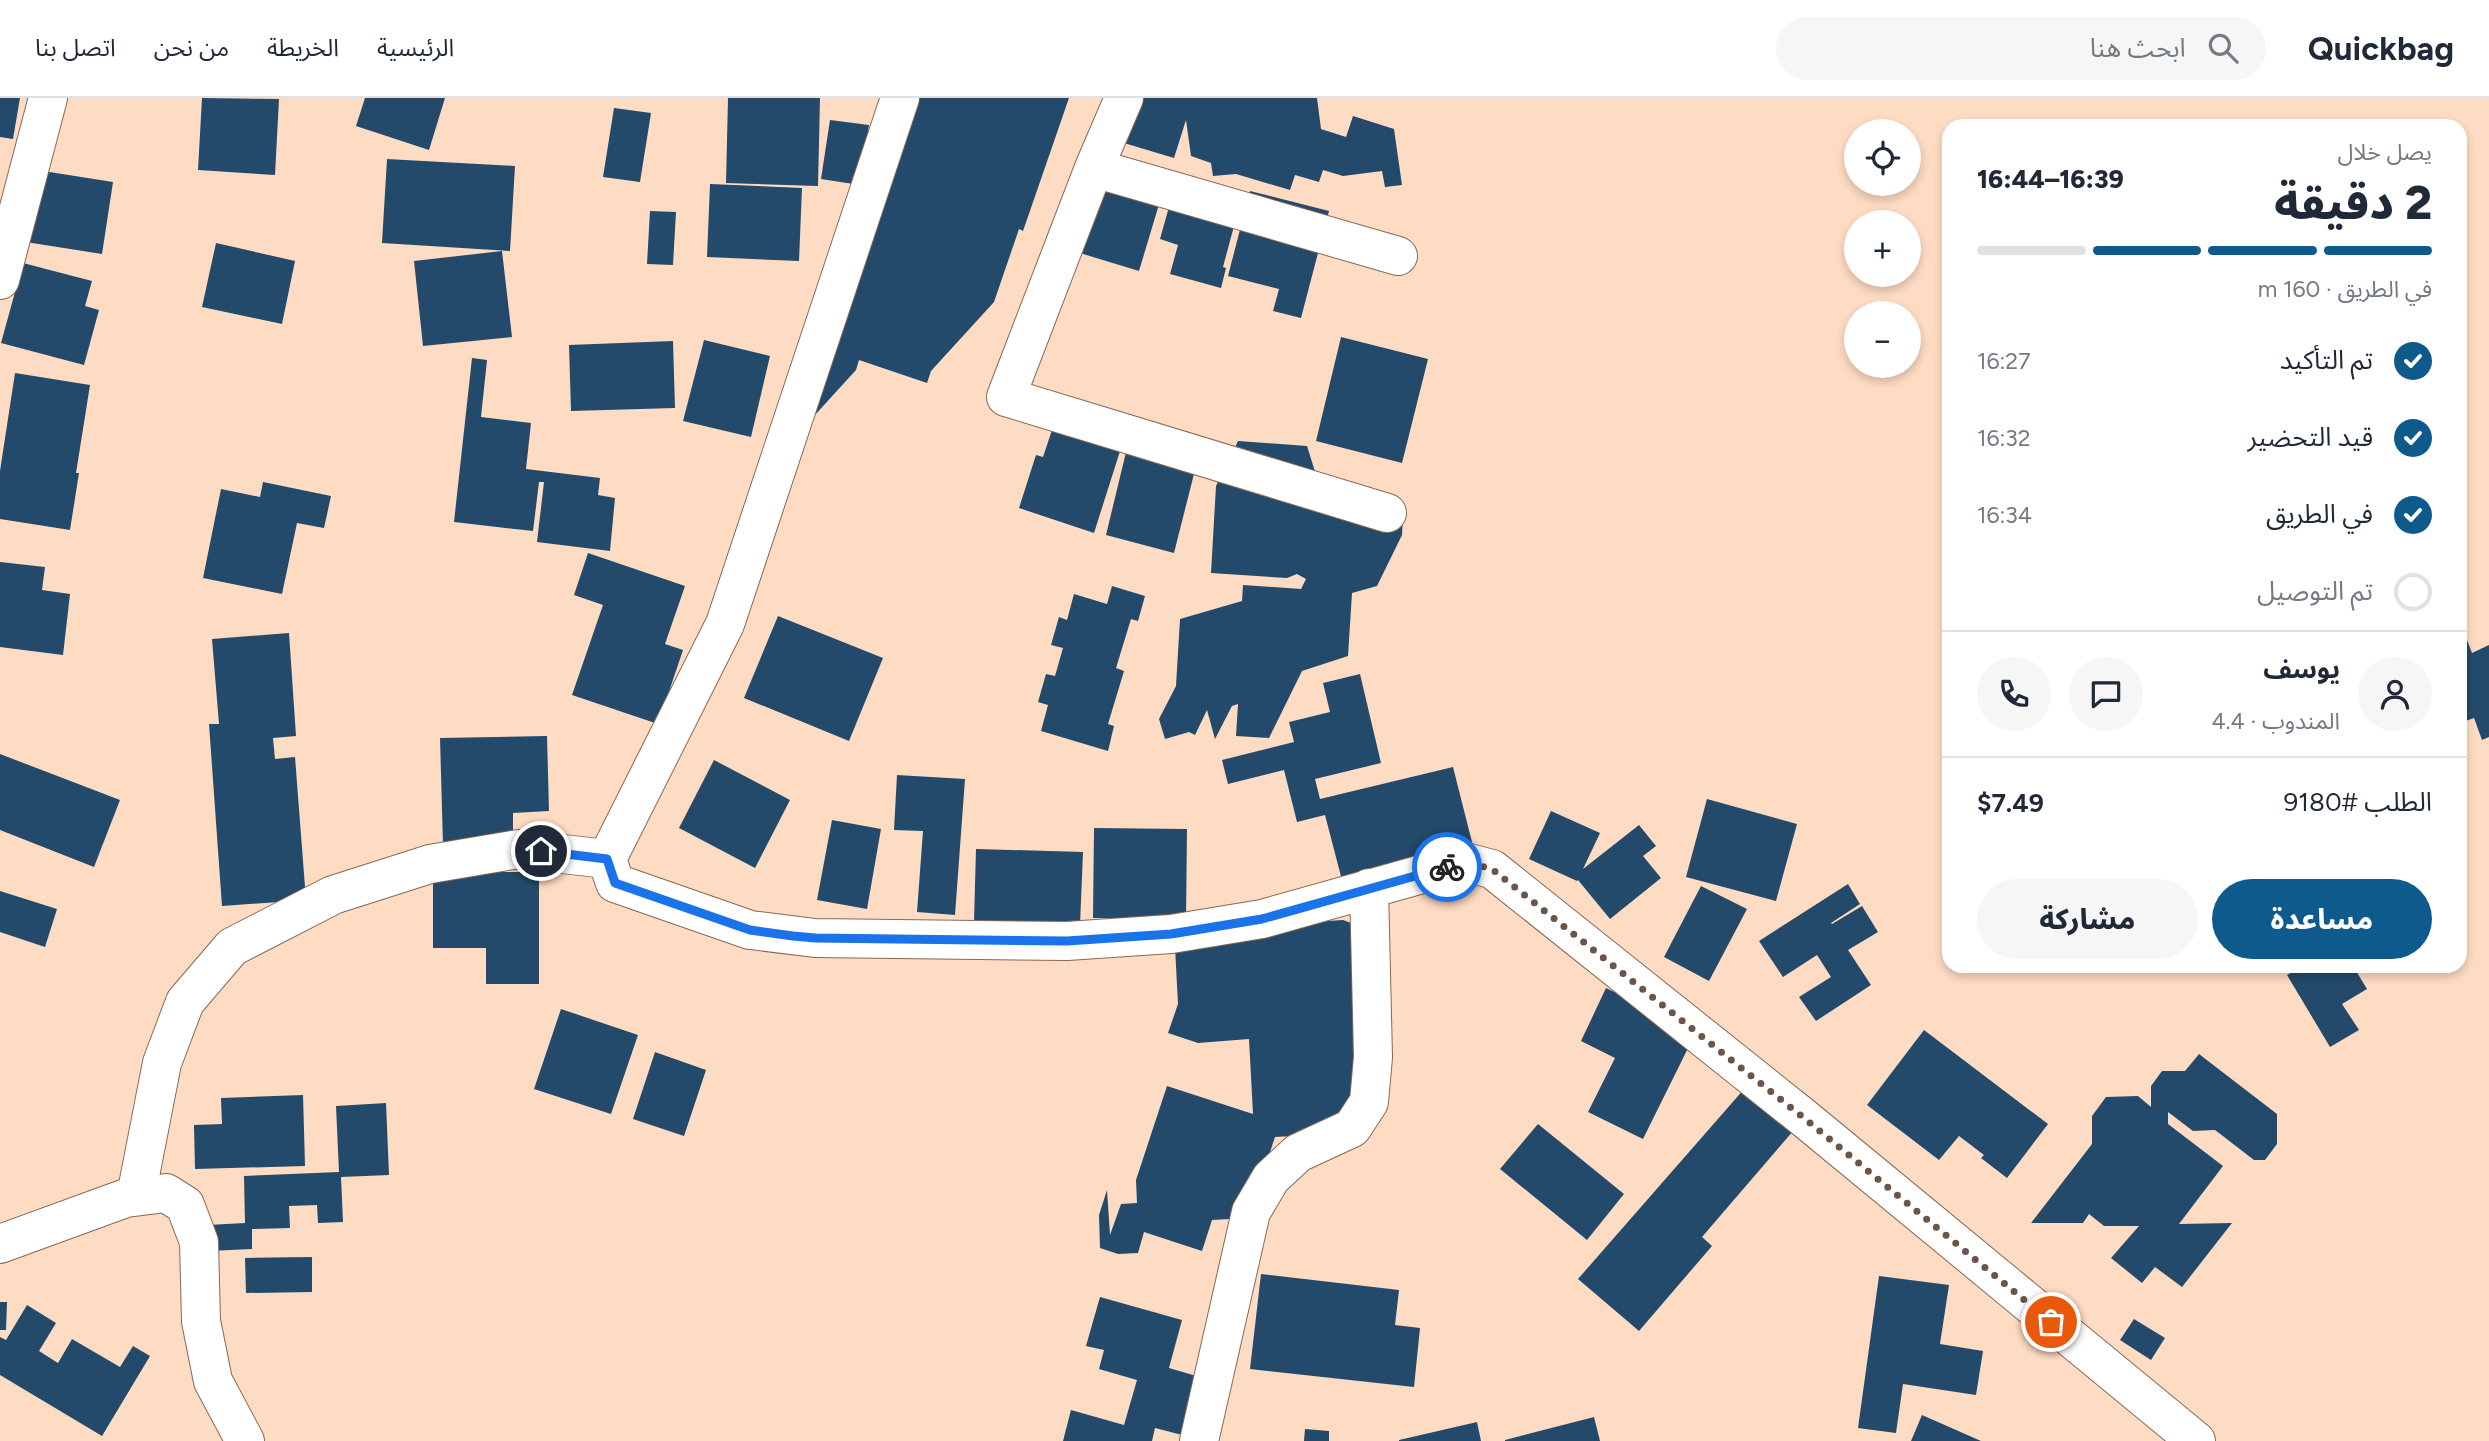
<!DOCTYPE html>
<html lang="ar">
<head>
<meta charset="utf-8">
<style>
	body { margin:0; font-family:Figtree,"Noto Sans Arabic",sans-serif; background:#f6f6f7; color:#1f2937; direction:rtl; height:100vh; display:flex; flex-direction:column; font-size:26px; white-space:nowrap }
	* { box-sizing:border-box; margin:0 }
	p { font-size:23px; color:#747a83 }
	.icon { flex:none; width:38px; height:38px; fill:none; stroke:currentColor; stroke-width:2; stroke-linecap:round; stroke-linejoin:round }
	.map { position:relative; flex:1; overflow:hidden; direction:ltr }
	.side { position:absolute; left:1942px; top:21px; width:525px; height:854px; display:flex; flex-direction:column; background:#fff; border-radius:21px; box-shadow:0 4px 10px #0003; direction:rtl }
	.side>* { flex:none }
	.tools { position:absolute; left:1844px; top:21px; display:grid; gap:14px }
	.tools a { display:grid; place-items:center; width:77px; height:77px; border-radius:50%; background:#fff; box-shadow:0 4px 10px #0003; font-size:35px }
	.pin { position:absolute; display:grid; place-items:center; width:60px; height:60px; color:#fff; margin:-30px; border:4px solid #fff; border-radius:50%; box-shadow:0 2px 7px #0007 }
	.courier { position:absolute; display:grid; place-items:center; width:70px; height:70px; margin:-35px; border:5px solid #1a73e8; border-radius:50%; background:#fff; color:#222; box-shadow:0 2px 9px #0007 }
	.head em { font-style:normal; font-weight:800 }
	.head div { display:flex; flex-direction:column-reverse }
	.head { display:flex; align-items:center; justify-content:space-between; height:119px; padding:0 35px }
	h1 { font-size:46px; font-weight:800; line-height:52px }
	.bar { display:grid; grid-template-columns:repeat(4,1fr); gap:10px 7px; align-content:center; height:84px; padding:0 35px }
	.bar i { height:9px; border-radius:5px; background:#e0e1e3 }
	.bar .current { background:#0e5a8d }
	.bar p { grid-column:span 4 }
	.line { display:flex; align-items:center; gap:18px; padding:0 35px; border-top:2px solid #e0e1e3 }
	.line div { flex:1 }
	.round { display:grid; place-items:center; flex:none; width:74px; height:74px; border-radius:37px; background:#f6f6f7 }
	ol { padding:0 35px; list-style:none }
	li { display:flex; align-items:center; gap:21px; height:77px }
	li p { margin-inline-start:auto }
	li .icon { padding:7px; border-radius:50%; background:#0e5a8d; color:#fff; stroke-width:4 }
	li:last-child { color:#747a83 }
	li i { width:38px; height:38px; border:4px solid #e0e1e3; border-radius:50% }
	.action { display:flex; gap:14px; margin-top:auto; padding:14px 35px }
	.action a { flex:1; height:80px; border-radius:42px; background:#0e5a8d; color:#fff; font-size:28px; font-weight:800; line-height:80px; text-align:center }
	.action a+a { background:#f6f6f7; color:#1f2937 }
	header { display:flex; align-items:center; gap:42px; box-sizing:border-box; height:98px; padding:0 35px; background:#fff; border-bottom:2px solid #e0e1e3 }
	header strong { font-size:33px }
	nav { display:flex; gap:38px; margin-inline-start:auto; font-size:24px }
	.search { width:490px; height:63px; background:#f6f6f7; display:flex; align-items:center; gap:18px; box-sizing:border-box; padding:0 24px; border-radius:38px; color:#747a83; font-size:26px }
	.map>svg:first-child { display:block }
	.building { fill:#234a6a }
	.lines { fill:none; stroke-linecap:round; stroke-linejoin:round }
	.minor-casing { stroke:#876954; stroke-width:40 }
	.minor { stroke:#fff; stroke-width:38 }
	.done { stroke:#6a5649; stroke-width:7; stroke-dasharray:0 12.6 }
	.route { stroke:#1a73e8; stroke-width:9 }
</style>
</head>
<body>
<header>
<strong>Quickbag</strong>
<div class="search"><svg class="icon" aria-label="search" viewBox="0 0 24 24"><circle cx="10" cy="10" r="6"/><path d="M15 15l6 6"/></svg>ابحث هنا</div>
<nav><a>الرئيسية</a><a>الخريطة</a><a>من نحن</a><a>اتصل بنا</a></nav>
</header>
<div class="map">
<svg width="2489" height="1343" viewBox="0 0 2489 1343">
	<rect width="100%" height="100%" fill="#fedbc3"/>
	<path class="building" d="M0,0h20l-7,41 -13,-2z
		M202,0l77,1 -4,76 -77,-5z
		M365,0h80l-16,52 -73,-24z
		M728,0h92l-2,88 -92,-3z
		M908,0h161l-46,133 -4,-2 -25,73 -63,69 -4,12 -68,-23 -3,10 -63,69z
		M1128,0h189l4,31 25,8 7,-21 41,13 8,56 -17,2 -3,-16 -39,5 -20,-6 -4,12 -24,-7 -5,15 -54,-16 -23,2 -2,-13 -20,-7 -5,-36 -12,38 -60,-18z
		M614,10l37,5 -11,69 -37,-5z
		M830,22l39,5 -9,60 -39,-6z
		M387,61l128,7 -5,85 -128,-8z
		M24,70l89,14 -11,72 -89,-14z
		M1094,73l69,20 -24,80 -69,-21z
		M1176,84l65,18 -18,67 3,1 -5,20 -51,-14 8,-29 -18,-6z
		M710,86l92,4 -3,73 -92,-4z
		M1250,93l79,20 -28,107 -28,-7 6,-22 -51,-13z
		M650,113l26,1 -3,53 -26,-1z
		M216,145l79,18 -13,63 -80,-17z
		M502,153l10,86 -89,9 -9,-85z
		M23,165l69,18 -7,25 14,4 -15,55 -83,-22z
		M1341,239l87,22 -26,104 -86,-22z
		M704,242l66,16 -19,81 -68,-16z
		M673,243l2,67 -104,3 -2,-66z
		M472,260l15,2 -6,57 50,6 -5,46 74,9 -2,17 17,3 -5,53 -73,-9 7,-60h-5l-6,49 -79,-9z
		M15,275l75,12 -14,88h3l-9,57 -70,-11v-48z
		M1053,329l68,21 -27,85 -75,-25 17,-53 7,2z
		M1238,343l69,5 11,35 85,34 -1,20 -25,51 -25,7 -4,63 -46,15 -33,67 -33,-2 2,-32 -6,2 -17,33 -8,-29 -12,25 -6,-3 -24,7 -6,-20 17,-33 4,-67 62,-18 1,-16 58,4 5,-10 -9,-5 -10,4 -76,-5 5,-87z
		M1128,346l69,18 -23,91 -68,-18z
		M263,384l68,14 -7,32 -27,-5 -15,71 -79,-16 18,-89 39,8z
		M588,455l97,33 -20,58 18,6 -25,74 -86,-29 31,-90 -29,-10z
		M0,464l45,5 -3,23 28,4 -7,61 -63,-8z
		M1112,488l33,10 -7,25 -7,-2 -15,49 8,3 -16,53 6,2 -6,25 -67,-20 7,-26 -10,-3 8,-28 9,2 8,-28 -12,-3 8,-28 8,3 7,-26 33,10z
		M778,518l105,42 -34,83 -105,-43z
		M289,535l7,103 -23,2 2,21 20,-2 11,143 -84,6 -13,-182h10l-7,-85z
		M2467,542l5,13 17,-8v92l-7,3 -8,-22 -14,5v-81z
		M1360,576l21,89 -66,16 5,20 133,-32 19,75 -66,17 -62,29 -19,-73 -28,7 -13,-52 -56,14 -6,-24 72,-18 -5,-20 41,-10 -7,-29z
		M547,638l2,75 -36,2v30l-70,2 -3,-107z
		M0,656l120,46 -26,67 -94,-37z
		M714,662l76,40 -35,68 -76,-40z
		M897,677l68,4 -10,136 -38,-3 6,-81 -29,-1z
		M1707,701l90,25 -21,77 -90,-24z
		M1551,713l49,22 -17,36 56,-44 17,21 -13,10 18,22 -51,41 -32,-39 -1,1 -48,-22z
		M832,722l49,9 -14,80 -50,-9z
		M1094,730l93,1 -1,90 -93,-1z
		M976,751l107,3 -3,73 -106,-3z
		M433,774h106v112h-53v-36h-53z
		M1848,786l12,20 -29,19 1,1 30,-18 16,26 -30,18 23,35 -55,36 -17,-24 32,-20 -14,-22 -34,22 -24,-36z
		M1701,788l46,23 -38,72 -45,-24z
		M0,793l57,18 -12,38 -45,-15z
		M1343,822l30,11 -11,201 -87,5 -27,81 -36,2 -10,31 -58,-19 -6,21 -20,1 -18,-6 -1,-33 8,-25 3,45 11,-31 16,-1 -1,-23 31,-94 86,28 -4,-75 -51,4 -30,-10 10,-29 -4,-76 59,-1z
		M2303,868h50l14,23 -25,15 17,26 -29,17 -43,-72z
		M1606,890l90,44 -53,107 -55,-27 27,-54 -34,-17z
		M561,911l77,26 -27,79 -77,-25z
		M1924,932l124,94 -41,54 -26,-20 3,-3 -25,-19 -20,24 -72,-55z
		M655,954l51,18 -22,66 -51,-17z
		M2199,956l78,60v30l-12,16h-11l-39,-30 -22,1 -25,-19v12l55,42 -44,58 53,-1 -50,64 -27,-20 -13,16 -31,-25 28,-32h-35l-15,-12 -6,9h-52l61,-79v-28l14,-19 32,-1 13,11v-21l11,-15h23z
		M1745,990l49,42 -92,107 10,9 -73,85 -61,-52z
		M303,997l2,71 -110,3 -1,-44 28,-1 -1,-26z
		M386,1005l3,72 -48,2 2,45 -25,1 -1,-18 -28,1 1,22 -38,1v20l-43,2 -1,-26 37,-2 -1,-47 95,-4 -3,-66z
		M1538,1026l86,70 -37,46 -87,-71z
		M312,1159v35l-66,1 -1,-35z
		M1261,1176l138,16 -4,35 25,3 -6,59 -164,-18z
		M1879,1178l70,9 -9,59 43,7 -7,44 -73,-11 -7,49 -38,-5z
		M1100,1199l82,23 -13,48 41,12 -16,58 -39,-10 -3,13h-89l8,-31 53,15 13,-45 -38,-11 5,-19 -18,-4z
		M0,1204h7l-1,28h-6z
		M27,1207l29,18 -17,28 19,12 14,-24 48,28 13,-21 17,10 -48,80 -102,-61v-38l6,3z
		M2134,1221l31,19 -14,22 -31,-20z
		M1922,1317l59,26h-70z
		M1594,1319l6,24h-95v-1z
		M1477,1324l4,19h-82v-1z
		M1305,1331l24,2v10h-25z"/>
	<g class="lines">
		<defs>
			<path id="minor" d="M900,0l-175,526 -118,235 8,24 135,47 65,8 252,3 104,-7 91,-15 203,-57 27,7 312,249 392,323
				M1124,0l-30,70 -88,229 381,116
				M1094,70l304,88
				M0,182l48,-182
				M136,1098l26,-133 23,-61 47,-55 101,-52 97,-31 89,-15 88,10
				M0,1146l126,-46 40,-5 19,12 14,37 2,79 12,60 32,60
				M1199,1343l52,-229 20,-34 27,-25 54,-25 17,-26 4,-45 -4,-169"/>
		</defs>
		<use href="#minor" class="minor-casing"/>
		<use href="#minor" class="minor"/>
	</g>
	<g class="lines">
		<path class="done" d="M1447,769l18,-5 27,7 312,249 247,204"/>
		<path class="route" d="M541,753l66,8 8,24 135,47 43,6 22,2 252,3 104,-7 91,-15 185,-52"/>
	</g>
</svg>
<div class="tools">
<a><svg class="icon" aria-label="locate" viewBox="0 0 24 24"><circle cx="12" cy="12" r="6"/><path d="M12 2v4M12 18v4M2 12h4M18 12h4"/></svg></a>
<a>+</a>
<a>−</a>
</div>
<div class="pin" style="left:2051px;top:1224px;background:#ea580c"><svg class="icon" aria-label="bag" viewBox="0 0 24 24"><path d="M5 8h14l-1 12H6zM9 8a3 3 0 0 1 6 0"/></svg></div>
<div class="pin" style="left:541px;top:753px;background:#1f2937"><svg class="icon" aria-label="home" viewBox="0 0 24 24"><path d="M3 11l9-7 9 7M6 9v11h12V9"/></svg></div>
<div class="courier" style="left:1447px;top:769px"><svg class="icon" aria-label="bike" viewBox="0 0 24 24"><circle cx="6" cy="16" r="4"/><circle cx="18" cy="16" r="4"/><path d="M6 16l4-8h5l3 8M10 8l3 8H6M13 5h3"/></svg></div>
<section class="side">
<div class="head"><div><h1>2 دقيقة</h1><p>يصل خلال</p></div><em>16:39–16:44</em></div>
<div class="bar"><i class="current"></i><i class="current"></i><i class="current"></i><i></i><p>في الطريق · 160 m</p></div>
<ol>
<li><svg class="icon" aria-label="check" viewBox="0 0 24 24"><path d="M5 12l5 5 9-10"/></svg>تم التأكيد<p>16:27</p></li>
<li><svg class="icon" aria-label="check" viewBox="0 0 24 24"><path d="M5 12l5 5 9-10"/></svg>قيد التحضير<p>16:32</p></li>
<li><svg class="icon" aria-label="check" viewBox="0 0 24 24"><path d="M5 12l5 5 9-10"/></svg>في الطريق<p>16:34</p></li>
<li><i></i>تم التوصيل</li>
</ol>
<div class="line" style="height:126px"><a class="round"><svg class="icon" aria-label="person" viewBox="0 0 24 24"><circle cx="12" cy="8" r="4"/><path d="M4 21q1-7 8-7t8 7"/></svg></a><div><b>يوسف</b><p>المندوب · 4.4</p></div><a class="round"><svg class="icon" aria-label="chat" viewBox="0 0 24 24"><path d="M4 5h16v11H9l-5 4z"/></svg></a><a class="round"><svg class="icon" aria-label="phone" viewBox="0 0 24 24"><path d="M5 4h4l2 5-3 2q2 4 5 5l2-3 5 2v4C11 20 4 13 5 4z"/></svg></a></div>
<div class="line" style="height:91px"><div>الطلب #9180</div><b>$7.49</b></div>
<div class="action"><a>مساعدة</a><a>مشاركة</a></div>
</section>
</div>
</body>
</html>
